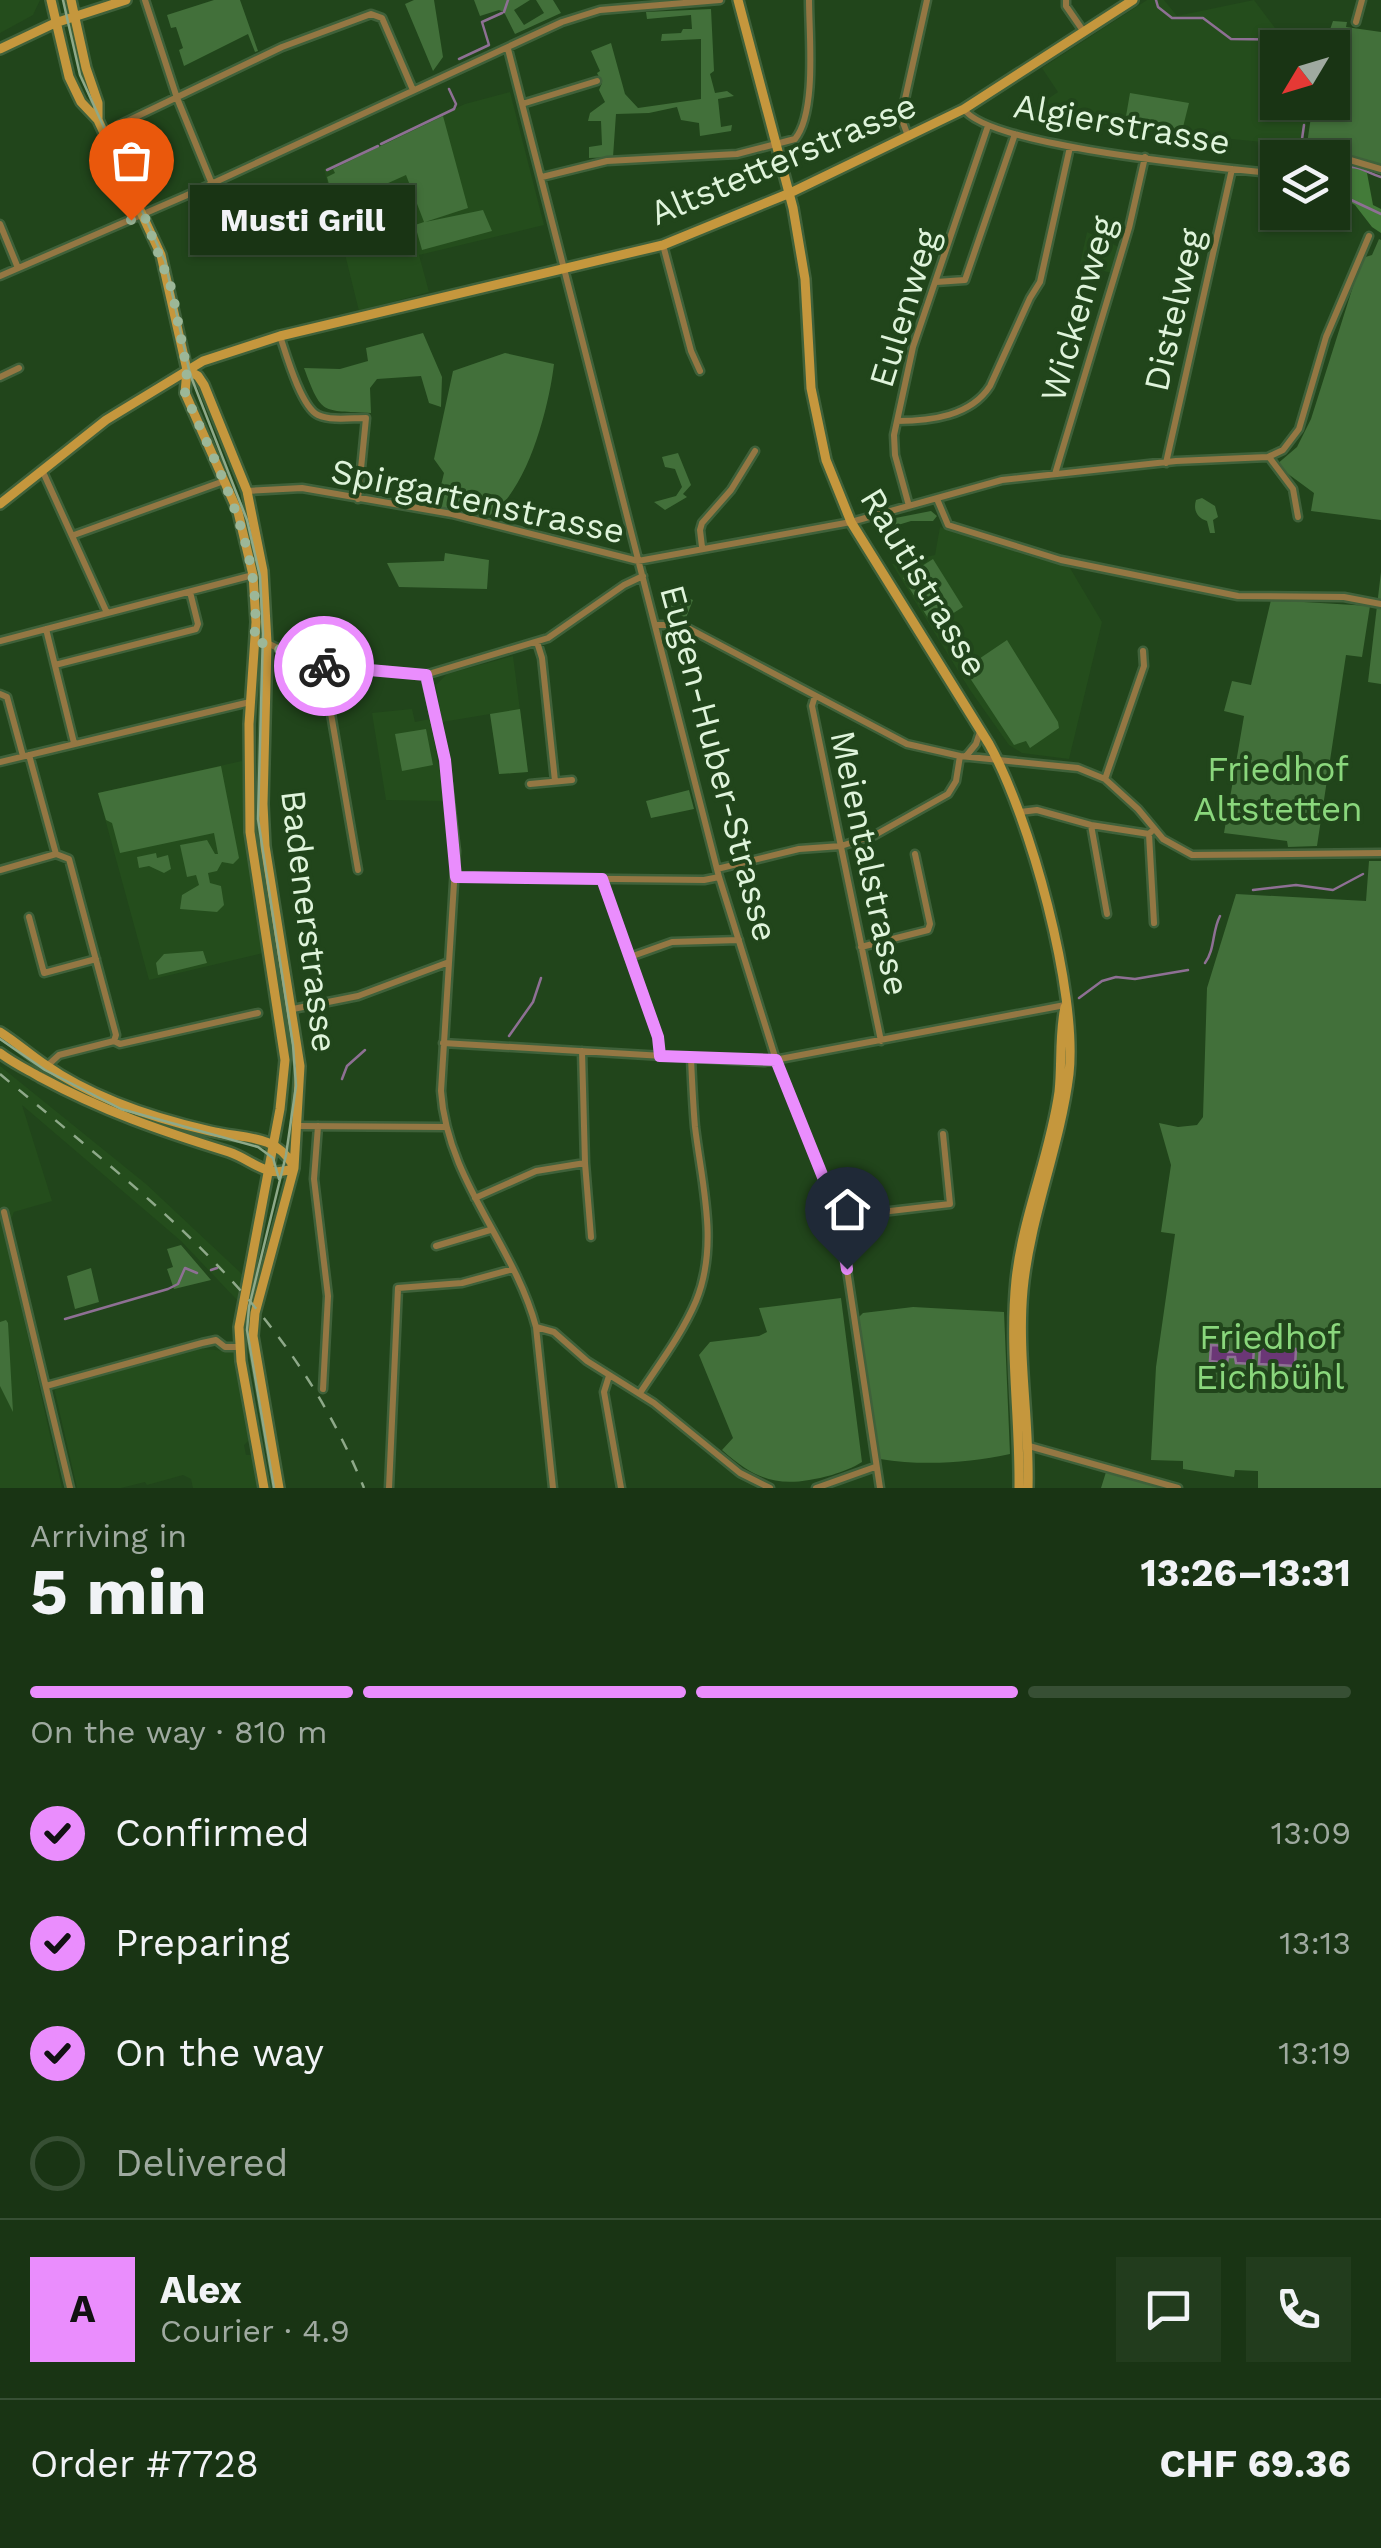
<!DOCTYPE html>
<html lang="en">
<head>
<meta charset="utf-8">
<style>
	body { margin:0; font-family:"Work Sans",sans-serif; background:#223c1d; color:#f1f3f6; height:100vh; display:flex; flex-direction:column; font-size:38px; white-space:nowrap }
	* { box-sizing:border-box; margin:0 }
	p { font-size:32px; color:#9faaa0 }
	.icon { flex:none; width:55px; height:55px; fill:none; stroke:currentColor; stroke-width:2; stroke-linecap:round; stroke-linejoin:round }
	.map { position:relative; height:1488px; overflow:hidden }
	.side { display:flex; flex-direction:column; background:#193414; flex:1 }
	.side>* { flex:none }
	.needle { width:65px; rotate:232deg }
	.fabs { position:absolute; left:1260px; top:30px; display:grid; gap:20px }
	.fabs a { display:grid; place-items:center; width:90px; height:90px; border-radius:0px; background:#193414; box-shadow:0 2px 8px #0004,0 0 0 2px #374f34; font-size:50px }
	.pin { position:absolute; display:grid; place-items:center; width:85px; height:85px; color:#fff; margin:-102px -42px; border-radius:50% 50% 50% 0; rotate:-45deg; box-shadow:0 0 10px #0007 }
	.pin .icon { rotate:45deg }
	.courier { position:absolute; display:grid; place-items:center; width:100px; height:100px; margin:-50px; border:8px solid #ea8dfd; border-radius:50%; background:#fff; color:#222; box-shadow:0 2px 12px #0007 }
	.bubble { position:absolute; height:70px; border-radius:0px; background:#193414; box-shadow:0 2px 8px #0004,0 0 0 2px #374f34; font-size:32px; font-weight:700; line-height:70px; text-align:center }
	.head em { font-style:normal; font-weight:700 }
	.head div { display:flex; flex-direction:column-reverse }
	.head { display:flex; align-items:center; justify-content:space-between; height:170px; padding:0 30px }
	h1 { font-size:65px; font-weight:700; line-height:75px }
	.bar { display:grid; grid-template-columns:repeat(4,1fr); gap:15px 10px; align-content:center; height:120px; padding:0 30px }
	.bar i { height:12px; border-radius:8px; background:#374f34 }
	.bar .on { background:#ea8dfd }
	.bar p { grid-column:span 4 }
	.line { display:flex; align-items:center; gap:25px; padding:0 30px; border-top:2px solid #374f34 }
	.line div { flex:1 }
	.round { display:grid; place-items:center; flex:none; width:105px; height:105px; border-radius:0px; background:#223c1d }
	ol { padding:0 30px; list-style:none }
	li { display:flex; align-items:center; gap:30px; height:110px }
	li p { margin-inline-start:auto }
	li .icon { padding:10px; border-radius:50%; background:#ea8dfd; color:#111; stroke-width:4 }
	li:last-child { color:#9faaa0 }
	li i { width:55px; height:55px; border:5px solid #374f34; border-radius:50% }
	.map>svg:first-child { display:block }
	.built { fill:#244d1c }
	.green { fill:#42703a }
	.forest { fill:#437b39 }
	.water { fill:#6b3776; stroke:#8e7094; stroke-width:2.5 }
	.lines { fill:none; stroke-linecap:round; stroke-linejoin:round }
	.stream { stroke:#8e7094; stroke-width:2.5 }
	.street-casing { stroke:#3f613a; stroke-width:11 }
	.secondary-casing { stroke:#3f613a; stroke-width:14 }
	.street { stroke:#947743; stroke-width:6 }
	.secondary { stroke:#c5973d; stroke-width:9 }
	.tram { stroke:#8ea989; stroke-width:2.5 }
	.rail { stroke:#8ea989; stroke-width:2.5; stroke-dasharray:12 12; stroke-linecap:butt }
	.done { stroke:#9cb798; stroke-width:10; stroke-dasharray:0 18 }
	.route { stroke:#ea8dfd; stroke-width:12 }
	.labels { text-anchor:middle; stroke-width:8; stroke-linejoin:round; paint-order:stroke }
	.street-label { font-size:35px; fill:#dff4db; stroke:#21451b }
	.park-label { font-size:35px; fill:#8ad77c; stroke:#21451b }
</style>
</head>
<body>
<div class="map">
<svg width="1381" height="1488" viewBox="0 0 1381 1488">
	<rect width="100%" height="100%" fill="#21451b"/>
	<path class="built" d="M0,0h40l-7,15 -33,18z
		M1147,0h17l13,16 77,-16 24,32 42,12 -1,3 -41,1v54l32,1 -8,43 -161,-16 -111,-19 28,-19 -16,-24z
		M510,92l34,133 -125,30 10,37 -70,19 -35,-142 141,-65z
		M1087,232l32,15 -8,26 -31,-9z
		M940,527l127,36 35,59 -33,137 -47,-6 -13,-8 -39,-55 -78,-126 43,-9z
		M513,656l15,116 -29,2 -9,-60 -48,8 -6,-37 11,-11z
		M412,709l3,13 15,-3 15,82 -59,-1 -14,-87z
		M242,761l5,90 16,102 -114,27 -51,-187z
		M0,1066l146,118 97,91 -6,25 -56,-59 -159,-136 30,96 -38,11 -9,23 57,253h-62z
		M198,1349l35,2 16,89 -5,5 2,10h6l6,33h-65l-2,-9 -8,-4 -36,10 -2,-3 -24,6h-44l-23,-100z"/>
	<path class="green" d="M214,0h26l18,51 -3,1 -7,-18 -64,32 -5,-16 4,-2 -7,-21 -5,1 -4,-13z
		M414,0h20l9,57 -10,14 -28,-67z
		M474,0h56l-16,10 10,15 20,-12 -8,-13h17l8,13 -46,21 -11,-22 -5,-2 -19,6z
		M711,9l3,62 -4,3 5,19 12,-2 7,5 -16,3 3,28 11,-2 -1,6 -31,5 -1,-13 -18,-3 -4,-13 -28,6 -33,1 -3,43 -24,1v-11l13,-2 -1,-24h-13l2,-8 15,-11 -6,-12 3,-7 -5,-10 3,-2 -9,-20 20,-8 14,51 13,14 63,-9v-60l-40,2 1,-7 19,-1 2,-4h9l-1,-14 -44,4 -1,-7z
		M1333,21l14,1 -1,5 35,5v135l-74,-23 6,-41 19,-1v-54l-8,-1z
		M1130,93l59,10 -7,28 -57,-9z
		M443,116l25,92 -43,14 58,-12 9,21 -70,19 -7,-25 9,-3 -18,-47 -71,32 -8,-30 8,-4 -2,-4z
		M1379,239l2,1v280l-70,-9 3,-18 -38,-28 21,-18 14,-28 51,-161 10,-3z
		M423,333l19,44 -1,30 -12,-4 -8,-27 -44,3 -7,9 1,25c-50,-3 -49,3 -67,-45l36,1 28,-8 -2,-13z
		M505,353l49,11c-5,43 -27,130 -67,153l-51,-11 8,-33 -10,-14 19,-88z
		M678,453l13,32 -8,9 4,3 -22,13 -11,-8 22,-6 6,-9 -7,-18 -10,-2 -3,-10z
		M1202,498l13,8 3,11 -5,3 2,13h-5l-3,-12c-10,-3 -14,-11 -11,-21z
		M931,511l6,5 -4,5h-22l-26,8 -6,-3 1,-5z
		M445,553l44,7 -2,29 -88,-2 -12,-24 57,-2z
		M933,559l30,48 -30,19 -30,-48z
		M1381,572v112l-13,-2z
		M664,589l29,11 -7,18 -15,-8 -11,-12z
		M1271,600l99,6 -8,51 -16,-2 -29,191 -29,1 -1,-6 -63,-8 20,-117 -20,-5 8,-30 19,4z
		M1007,640l51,82 1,6 -29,20 -4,-7 -12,4 -50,-76z
		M520,709l8,63 -29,2 -9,-60z
		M426,729l7,36 -31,6 -7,-37z
		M221,766l18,92 -6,6 -11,-2 -5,9 -9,2 2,10 11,3 3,19 -7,7 -37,-3 2,-14 17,-10 -3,-10 -9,2 -7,-32 27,-5 8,14h3l-4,-21 -94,20 -8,-30 -6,-3 -8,-27z
		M689,790l5,19 -43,9 -5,-17z
		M156,853l1,5 11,-3 3,14 -7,4 -15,-7 -10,2 -2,-11z
		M1369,861h12v627h-123v-17l-23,-1 -1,7 -51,-8v-8l-32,-1 5,-93 19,-133 -14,-2 10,-67 -12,-42 19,4 19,-2 6,-8 4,-129 29,-94 130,7z
		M203,951l4,12 -49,12 -2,-12 8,-9z
		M181,1245l30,35 -37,9 -7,-20 6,-2 -6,-18z
		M91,1268l8,34 -24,7 -8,-33z
		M841,1298l21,164c-9,6 -19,9 -30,13 -49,13 -72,9 -110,-25l11,-12 -34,-83 11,-13 49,-6 8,-4 -8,-24z
		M913,1307l91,5 6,142c-41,9 -88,12 -130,5l-21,-142 4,-4z
		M6,1320l2,3 5,89 -13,-26v-64z
		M1106,1472l63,16h-68z"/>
	<path class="forest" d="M1333,163h22l12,10 6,32 8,4v24l-9,-6 -17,-22 -22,-13z"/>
	<path class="water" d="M1211,1345l17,1v6h8l1,-6 17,1 -1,17 -17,-1 -1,-6h-7l-1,6 -17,-2z
		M1260,1347l36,2 -1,17 -36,-2z"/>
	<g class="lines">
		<path class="stream" d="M1156,0l2,7 14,11h31l28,21 73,1 5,8
			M504,12l4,-12
			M459,59l30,-14 -7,-23 20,-9
			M1298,111l2,-9
			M1302,139l2,-14
			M381,144l73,-35 2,-5 -7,-15
			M1306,145l4,13
			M327,170l51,-24
			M1332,176c22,-17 27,-6 49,1
			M1332,191l49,23
			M1253,890l43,-5 37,5 30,-16
			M1205,963c10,-13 7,-32 15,-47
			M1079,998l23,-17 14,-4 19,2 53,-9
			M509,1036l24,-34 8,-24
			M342,1079l5,-13 18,-16
			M211,1270l6,-2
			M65,1319l103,-30 10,-5 7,-16 12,5"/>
		<defs>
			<path id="street" d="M145,0l32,98 35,86
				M1066,0v6l18,26
				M1356,22l6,-22
				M508,49l211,828 57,183 63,157 41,271
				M522,104l75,-23
				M964,109c24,38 262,59 314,65
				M119,125l163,-78 89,-33 11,4 31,72
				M908,136l-7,-19 26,-117
				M1332,158l18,2 31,9
				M542,177l65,-16 130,-7 58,-15c22,-27 14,-105 14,-139
				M0,224l18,44
				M663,245l28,106 9,20
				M0,276l185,-80 377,-174 38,-12 120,-10
				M936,282l29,-2 50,-146
				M280,336c6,18 21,71 38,79 13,6 33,3 48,3l-8,81
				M0,377l19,-9
				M897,421c34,0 74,-5 93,-35l40,-88 10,-16 30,-135
				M1269,457l24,32 5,28
				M1166,463l66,-294
				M43,472l64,141
				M1055,474l74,-246 16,-71
				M247,491l55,-3 150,26 186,47 213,-39 151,-42 174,-19 92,-4 15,-7 16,-21 27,-92 43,-101
				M937,499l11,26 113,35 177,36 106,1 37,7
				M909,506l-14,-51 -1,-20 19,-88 75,-221
				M74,535l150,-54
				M702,547l-2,-17 2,-7 29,-33 24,-39
				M657,625h25l225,119 53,12 118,12 27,11 33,30 25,30 29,16 189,-2
				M46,629l28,114
				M0,641l253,-66
				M537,642l5,16 13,123
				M267,643l45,21 113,11 123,-37 76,-53 19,-9
				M55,665l141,-36 2,-5 -8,-32
				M327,666l-2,13 33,191
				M425,675l20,85 11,91 -15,240c6,90 73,153 95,236l17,161
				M0,694l7,3 16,59
				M815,696l-3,10 69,335
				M29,755l27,99
				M967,755l9,-11 4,-12
				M0,762l250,-60
				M1105,779l39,-113 -1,-15
				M530,784l42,-4
				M1020,812l17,-2 54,15 58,9 5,-5
				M1091,825l16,89
				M1149,834l5,89
				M717,869l82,-20 42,-3 34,-11 73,-41 8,-13 4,-25
				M0,870l56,-16 13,5 47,176 -2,6
				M456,877l248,3 15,-3
				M602,879l56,158 2,19
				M29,917l15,56 52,-14
				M861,947l67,-17 2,-6 -15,-70
				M630,957l42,-15 67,-2
				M293,1009l65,-13 91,-34
				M443,1043l321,19 301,-57
				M582,1051l3,112 6,74
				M47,1066l12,-11 55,-14 6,3 138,-31
				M298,1126l147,1
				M318,1126l-4,53 14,117 -5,93
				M475,1198l61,-27 49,-8
				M4,1212l66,276
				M839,1217l111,-13 -7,-70
				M436,1246l54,-16
				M536,1327l18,5 33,29 67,42 86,70 30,15
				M609,1376l-5,16 17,96
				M46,1386l156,-43 14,-3 9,7h14
				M640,1393c19,-29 42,-59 56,-92 23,-56 6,-116 -1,-174 -2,-23 -3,-46 -4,-69
				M1029,1446l149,42
				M389,1488l9,-200 64,-5 51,-14
				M816,1488l59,-21"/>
			<path id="secondary" d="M51,0l18,77 12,25 17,18 63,135 26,115 -2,23 53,119 15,63 3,47 -7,102 1,108 35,228 -5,49 -41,218 2,34 23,127
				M71,0l15,68 12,35v17
				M738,0l55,208 12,71 6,109 15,72 25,62 138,222c41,73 89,248 80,330 -9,73 -39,142 -46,216 -6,66 7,132 5,198
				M0,49l55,-26 71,-23
				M187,370l11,6 6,9 43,106 16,80 4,72 -4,161 2,42 35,220 -6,102 -39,145 -2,23 26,152
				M0,504l106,-84 97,-59 77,-25 383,-91 127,-52 174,-84 169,-109
				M0,1032c16,10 29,22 44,32 48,34 109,54 166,67 32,8 64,2 83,34
				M0,1053c13,10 26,16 40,24 63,34 121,54 189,75 24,8 38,28 65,16
				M1019,1488c1,-69 -10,-139 -3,-208 7,-65 34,-124 43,-188 3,-28 0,-57 6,-85"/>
		</defs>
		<use href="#street" class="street-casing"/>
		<use href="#secondary" class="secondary-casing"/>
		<use href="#street" class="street"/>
		<use href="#secondary" class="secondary"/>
		<path class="tram" d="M63,0l17,75 85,186 25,113 57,146 13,56 3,57 -5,186 35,226 3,41 -10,69 -37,152 -2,23 27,158
			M0,1039l45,31 76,39 137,38 15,11 6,21"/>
		<path class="rail" d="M0,1074c152,128 286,223 364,414"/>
	</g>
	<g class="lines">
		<path class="done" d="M131,220l13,-5 28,75 15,80 -2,23c34,80 79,157 69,248 26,5 45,22 70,25"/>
		<path class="route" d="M324,666l102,9 19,85 11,117 146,2 56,158 2,19 116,4 63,157 8,52"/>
	</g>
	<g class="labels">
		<g class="street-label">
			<text transform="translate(1122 124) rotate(10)" y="12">Algierstrasse</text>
			<text transform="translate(783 159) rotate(-23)" y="12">Altstetterstrasse</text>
			<text transform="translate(904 308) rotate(-73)" y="12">Eulenweg</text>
			<text transform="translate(1078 309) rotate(-74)" y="12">Wickenweg</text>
			<text transform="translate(1174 310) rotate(-77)" y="12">Distelweg</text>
			<text transform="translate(478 501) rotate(12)" y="12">Spirgartenstrasse</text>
			<text transform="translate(924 582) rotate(59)" y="12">Rautistrasse</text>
			<text transform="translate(719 763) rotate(75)" y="12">Eugen-Huber-Strasse</text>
			<text transform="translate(870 863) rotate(78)" y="12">Meientalstrasse</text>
			<text transform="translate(309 921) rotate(83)" y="12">Badenerstrasse</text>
		</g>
		<g class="park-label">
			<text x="1278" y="781">Friedhof<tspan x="1278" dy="40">Altstetten</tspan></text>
			<text x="1270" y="1349">Friedhof<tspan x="1270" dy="40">Eichbühl</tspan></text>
		</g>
	</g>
</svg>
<div class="fabs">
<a><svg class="needle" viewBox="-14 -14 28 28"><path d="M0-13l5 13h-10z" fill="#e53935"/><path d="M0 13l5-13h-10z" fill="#9faaa0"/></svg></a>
<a><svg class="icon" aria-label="layers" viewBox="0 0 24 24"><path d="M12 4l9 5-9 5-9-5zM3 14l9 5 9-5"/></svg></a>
</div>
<div class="pin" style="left:131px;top:220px;background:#ea580c"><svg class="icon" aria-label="bag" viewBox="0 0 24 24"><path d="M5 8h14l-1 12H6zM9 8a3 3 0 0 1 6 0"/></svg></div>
<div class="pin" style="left:847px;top:1269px;background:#1f2937"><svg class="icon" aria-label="home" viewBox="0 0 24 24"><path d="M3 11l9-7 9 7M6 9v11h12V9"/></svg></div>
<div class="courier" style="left:324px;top:666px"><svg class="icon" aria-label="bike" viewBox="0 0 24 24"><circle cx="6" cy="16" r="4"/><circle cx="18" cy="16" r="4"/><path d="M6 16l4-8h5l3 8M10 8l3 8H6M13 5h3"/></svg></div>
<div class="bubble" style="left:190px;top:185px;width:225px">Musti Grill</div>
</div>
<section class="side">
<div class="head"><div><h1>5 min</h1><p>Arriving in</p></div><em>13:26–13:31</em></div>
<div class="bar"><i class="on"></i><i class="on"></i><i class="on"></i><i></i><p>On the way · 810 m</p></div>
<ol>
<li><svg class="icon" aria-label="check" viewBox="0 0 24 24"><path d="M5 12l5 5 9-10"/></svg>Confirmed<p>13:09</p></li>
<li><svg class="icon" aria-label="check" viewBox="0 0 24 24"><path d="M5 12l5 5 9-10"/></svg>Preparing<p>13:13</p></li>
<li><svg class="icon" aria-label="check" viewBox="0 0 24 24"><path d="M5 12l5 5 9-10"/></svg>On the way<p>13:19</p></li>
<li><i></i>Delivered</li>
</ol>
<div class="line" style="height:180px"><b class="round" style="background:#ea8dfd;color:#111">A</b><div><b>Alex</b><p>Courier · 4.9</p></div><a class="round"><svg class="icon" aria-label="chat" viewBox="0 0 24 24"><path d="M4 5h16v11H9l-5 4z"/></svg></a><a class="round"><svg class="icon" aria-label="phone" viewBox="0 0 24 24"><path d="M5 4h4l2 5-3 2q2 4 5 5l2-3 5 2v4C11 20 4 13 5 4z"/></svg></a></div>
<div class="line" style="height:130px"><div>Order #7728</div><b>CHF 69.36</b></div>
</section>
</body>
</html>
